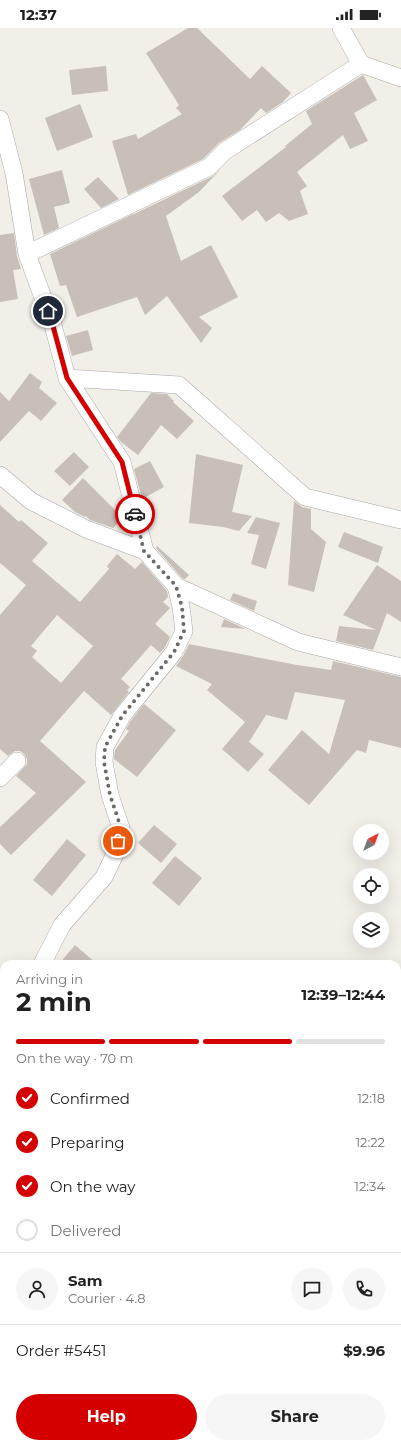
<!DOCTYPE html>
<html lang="en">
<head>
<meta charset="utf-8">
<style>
	body { margin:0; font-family:Montserrat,sans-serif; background:#f6f6f6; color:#222; height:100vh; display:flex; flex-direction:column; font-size:15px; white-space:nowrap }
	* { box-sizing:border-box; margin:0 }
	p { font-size:13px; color:#767676 }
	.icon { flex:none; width:22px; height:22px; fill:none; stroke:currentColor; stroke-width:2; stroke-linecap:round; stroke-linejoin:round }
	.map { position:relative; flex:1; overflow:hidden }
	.panel { position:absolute; left:0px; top:932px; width:401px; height:488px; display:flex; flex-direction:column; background:#fff; border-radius:12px 12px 0 0; box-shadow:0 4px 16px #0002 }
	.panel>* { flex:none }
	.needle { width:26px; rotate:41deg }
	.buttons { position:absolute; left:353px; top:796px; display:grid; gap:8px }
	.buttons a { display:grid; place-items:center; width:36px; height:36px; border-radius:50%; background:#fff; box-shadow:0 4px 16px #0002; font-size:20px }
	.pin { position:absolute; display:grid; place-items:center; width:34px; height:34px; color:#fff; margin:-17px; border:2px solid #fff; border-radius:50%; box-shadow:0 1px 4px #0007 }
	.courier { position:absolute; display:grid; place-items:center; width:40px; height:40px; margin:-20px; border:3px solid #d40000; border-radius:50%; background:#fff; color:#222; box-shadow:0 1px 5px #0007 }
	.overview em { font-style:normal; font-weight:700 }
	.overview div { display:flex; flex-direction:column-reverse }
	.overview { display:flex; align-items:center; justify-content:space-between; height:68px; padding:0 16px }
	h1 { font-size:26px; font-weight:700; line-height:30px }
	.bar { display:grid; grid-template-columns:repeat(4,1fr); gap:6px 4px; align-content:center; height:48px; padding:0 16px }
	.bar i { height:5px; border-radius:3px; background:#e0e0e0 }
	.bar .current { background:#d40000 }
	.bar p { grid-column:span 4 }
	.line { display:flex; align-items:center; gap:10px; padding:0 16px; border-top:1px solid #e0e0e0 }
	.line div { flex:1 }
	.round { display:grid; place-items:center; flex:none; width:42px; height:42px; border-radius:21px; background:#f6f6f6 }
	ol { padding:0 16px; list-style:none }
	li { display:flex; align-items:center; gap:12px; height:44px }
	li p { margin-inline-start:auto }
	li .icon { padding:4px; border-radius:50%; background:#d40000; color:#fff; stroke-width:4 }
	li:last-child { color:#767676 }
	li i { width:22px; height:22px; border:2px solid #e0e0e0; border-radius:50% }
	.button { display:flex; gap:8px; margin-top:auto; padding:8px 16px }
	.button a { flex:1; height:46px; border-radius:24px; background:#d40000; color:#fff; font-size:16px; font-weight:700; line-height:46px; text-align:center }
	.button a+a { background:#f6f6f6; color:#222 }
	.status { display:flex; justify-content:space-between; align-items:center; height:28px; padding:0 20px; background:#fff; direction:ltr }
	.status svg { height:11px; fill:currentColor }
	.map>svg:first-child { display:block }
	.park { fill:#c8facc }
	.building { fill:#c7bfb8; fill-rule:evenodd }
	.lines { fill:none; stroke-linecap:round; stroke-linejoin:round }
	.street-casing { stroke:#a9a9a9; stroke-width:18 }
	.street { stroke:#fff; stroke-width:17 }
	.done { stroke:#6b6a68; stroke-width:4; stroke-dasharray:0 7.2 }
	.route { stroke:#d40000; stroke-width:5 }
</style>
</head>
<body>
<div class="status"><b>12:37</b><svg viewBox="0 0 49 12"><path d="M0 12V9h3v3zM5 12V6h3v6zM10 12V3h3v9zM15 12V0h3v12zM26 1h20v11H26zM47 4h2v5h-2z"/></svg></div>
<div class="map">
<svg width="401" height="1420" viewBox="0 0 401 1420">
	<rect width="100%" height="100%" fill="#f2efe9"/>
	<path class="park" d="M4,1008v144l-4,3v-145z"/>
	<path class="building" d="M188,0h9l53,51 12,-13 29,27 -8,9 -17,11 -5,-5 -21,22 -21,13 -16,16 -75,36 -16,-54 24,-7 2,5 44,-25 -6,-6 3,-3 -33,-52z
		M106,38l2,25 -36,4 -3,-25z
		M363,47l14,25 -23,13 14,28 -18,8 -7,-14 -46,37 10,14 -7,5 8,23 -19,7 -10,-8 -13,9 -9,-12 -15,11 -20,-25 64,-49 -1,-1 27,-22 -6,-13z
		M80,76l13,33 -36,14 -12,-33z
		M62,142l8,33 -16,4 5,21 -15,7 -15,-56z
		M220,142l-21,22 -33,24 15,45 30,-16 27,52 -39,20 13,11 -11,15 -34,-47 -22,19 -8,-18 -60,20 -11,-32 -6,1 -10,-32 83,-40 2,1 -1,-1 79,-38z
		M98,149l21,22 -18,9 -17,-19z
		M14,205l3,23 4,13 -8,1 5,29 -18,3v-67z
		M88,302l5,20 -21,6 -6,-20z
		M30,345l12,9 -3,6 18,15 -16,18 -12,-10 -29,31v-50l9,9z
		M151,365l16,1 7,7 -1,1 21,19 -17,18 -16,-14 -23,30 -17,-13 -4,-5z
		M74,424l15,15 -19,19 -16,-15z
		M196,426l47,11 -11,47 20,4 -13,15 -16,-4 -34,-4z
		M150,433l14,26 -22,12 -8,-30z
		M83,450l40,40 -10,10 -23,-8 -4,-4 -1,1 -10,-5 -13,-12z
		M294,473l8,6 9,2v20l15,13 -12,50 -26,-7z
		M0,477l19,17 2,-2 27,23 -16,18 48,41 29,-33 -2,-3 10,-12 18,15 7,-7 25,29 1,6 -5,5 7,6 -15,16 15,13 -5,10 -5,6 -9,-8 -30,34 9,8 -3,3 2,2 -18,23 -27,-24 -44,50 46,41 -75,73 -11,-11v-17l36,-34 -20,-17 11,-12v-5l-3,-5 -4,-3h-5l-7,5 -8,-7v-134l26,-30 -26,-22zM57,587l36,31 -32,37 -29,-26 5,-6 -6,-5z
		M256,489l24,6 -14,46 -15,-5 8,-29 -12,-2z
		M344,504l39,15 -5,16 -40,-16z
		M157,518l32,29 -4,4 -3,-1 -26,-30z
		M377,537l24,16v41l-14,-9 -14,37 -37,-9 3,-15 37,4 -33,-15z
		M233,565l24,8 -3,10 -24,-11z
		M224,591l22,10 -25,-2z
		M189,616l108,21 34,5 2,-9 68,16v71l-32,-8 -3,13 -9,-3 -48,55 -41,-35 34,-40 27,24 16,-54 -50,-8 -8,28 -21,-5 -17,27 15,12 -16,18 -26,-23 23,-27 -38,-32 5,-6 -36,-18 7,-10z
		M144,676l32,26 -39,47 -23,-18 1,-9 14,-19 -3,-2 4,-7z
		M154,797l23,19 -16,19 -23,-20z
		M67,811l19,16 -34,41 -19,-16z
		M175,828l27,22 -23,28 -27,-23z
		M75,917l22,19h-38z"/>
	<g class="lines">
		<defs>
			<path id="street" d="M361,36l40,14
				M0,91l14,54 13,81 26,71 14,53 55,84 23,89
				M27,226l182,-87 16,-16 136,-87 -20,-36
				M67,350l112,7 126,112 96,23
				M0,447l31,26 55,28 59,22 31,35 5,21 3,24 -10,21 -52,64 -17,31 -1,15 6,33 11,33 -6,26 -11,23 -42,48 -20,39
				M176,558l122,56 103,25
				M0,750l17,-17
				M0,959l4,4
				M0,1187l4,-3"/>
		</defs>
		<use href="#street" class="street-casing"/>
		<use href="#street" class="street"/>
	</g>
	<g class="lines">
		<path class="done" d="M118,813l3,-13 -11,-33 -6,-33 1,-15 17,-31 52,-64 10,-21 -2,-24 -6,-21 -32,-35 -9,-37"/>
		<path class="route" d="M48,283l5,15 14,52 55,84 13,52"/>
	</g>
</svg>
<div class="buttons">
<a><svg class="needle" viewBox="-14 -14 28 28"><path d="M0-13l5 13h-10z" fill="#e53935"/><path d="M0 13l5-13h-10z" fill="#767676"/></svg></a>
<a><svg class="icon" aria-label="locate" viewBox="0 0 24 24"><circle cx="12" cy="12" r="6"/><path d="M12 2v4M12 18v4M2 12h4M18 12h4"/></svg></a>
<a><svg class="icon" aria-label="layers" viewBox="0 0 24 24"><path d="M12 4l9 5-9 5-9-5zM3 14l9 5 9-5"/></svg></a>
</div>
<div class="pin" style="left:118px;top:813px;background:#ea580c"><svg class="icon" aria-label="bag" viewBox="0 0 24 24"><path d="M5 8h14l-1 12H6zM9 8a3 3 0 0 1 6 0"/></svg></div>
<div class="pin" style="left:48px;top:283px;background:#1f2937"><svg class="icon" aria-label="home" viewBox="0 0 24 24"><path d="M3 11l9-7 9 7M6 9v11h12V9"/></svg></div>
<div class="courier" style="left:135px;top:486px"><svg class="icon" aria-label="car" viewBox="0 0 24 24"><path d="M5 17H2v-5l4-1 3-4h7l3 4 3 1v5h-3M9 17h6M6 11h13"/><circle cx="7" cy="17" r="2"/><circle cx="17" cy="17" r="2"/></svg></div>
<section class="panel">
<div class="overview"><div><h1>2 min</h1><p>Arriving in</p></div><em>12:39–12:44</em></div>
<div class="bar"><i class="current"></i><i class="current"></i><i class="current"></i><i></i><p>On the way · 70 m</p></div>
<ol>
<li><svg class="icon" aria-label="check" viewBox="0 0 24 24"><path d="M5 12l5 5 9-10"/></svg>Confirmed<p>12:18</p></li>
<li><svg class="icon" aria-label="check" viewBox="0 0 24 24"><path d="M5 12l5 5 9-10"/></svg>Preparing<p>12:22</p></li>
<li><svg class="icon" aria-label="check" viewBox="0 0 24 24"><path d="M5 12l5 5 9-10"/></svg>On the way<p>12:34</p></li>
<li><i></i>Delivered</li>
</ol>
<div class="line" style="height:72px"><a class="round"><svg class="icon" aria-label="person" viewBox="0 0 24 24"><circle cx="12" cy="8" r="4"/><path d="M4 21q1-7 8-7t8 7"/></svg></a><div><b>Sam</b><p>Courier · 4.8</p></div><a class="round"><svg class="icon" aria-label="chat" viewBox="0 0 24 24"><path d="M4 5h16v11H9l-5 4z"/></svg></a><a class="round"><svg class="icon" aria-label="phone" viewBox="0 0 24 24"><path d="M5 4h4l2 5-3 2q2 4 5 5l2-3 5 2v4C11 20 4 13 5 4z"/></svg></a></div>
<div class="line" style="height:52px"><div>Order #5451</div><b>$9.96</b></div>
<div class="button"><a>Help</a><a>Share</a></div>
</section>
</div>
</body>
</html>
